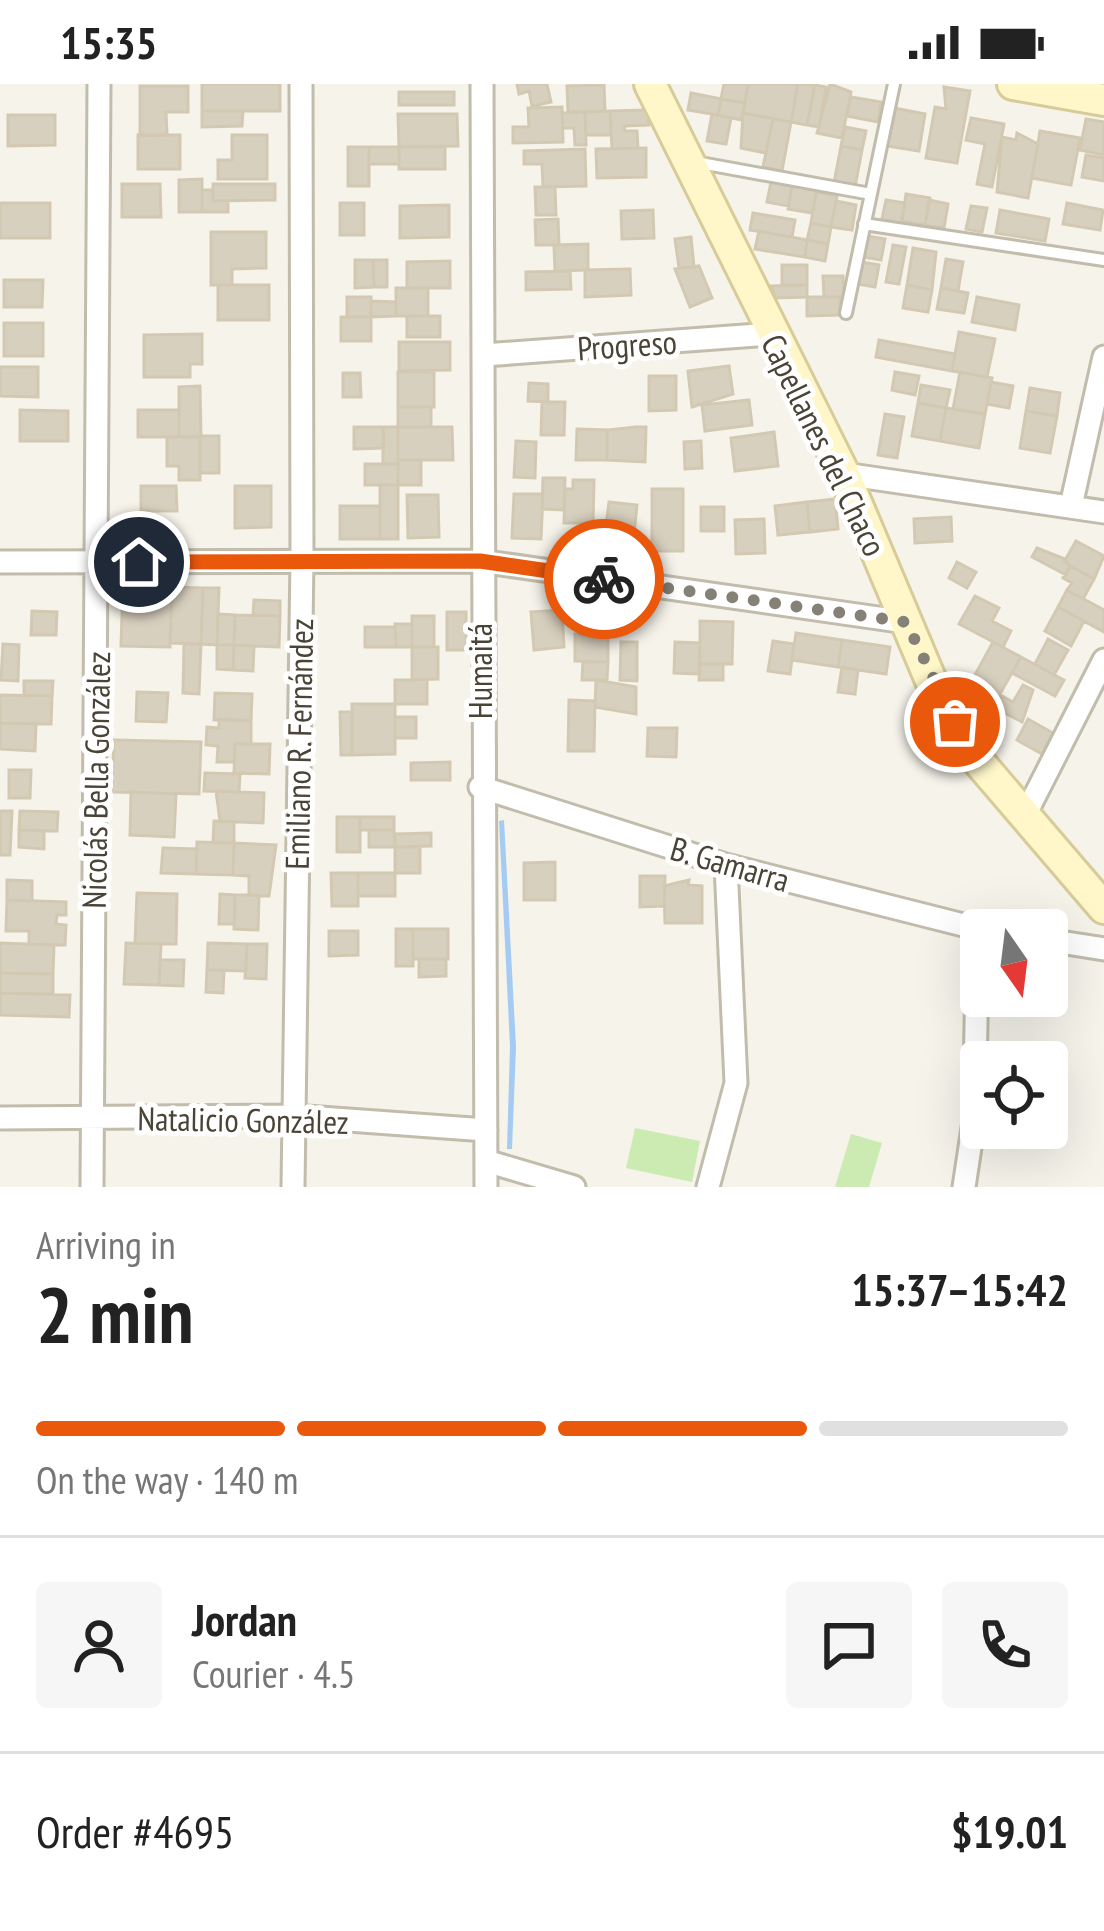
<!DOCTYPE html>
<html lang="en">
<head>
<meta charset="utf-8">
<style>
	body { margin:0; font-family:"PT Sans Narrow",sans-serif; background:#f6f6f6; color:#222; height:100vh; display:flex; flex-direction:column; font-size:45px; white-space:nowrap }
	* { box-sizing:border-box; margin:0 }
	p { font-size:39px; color:#767676 }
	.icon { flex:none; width:66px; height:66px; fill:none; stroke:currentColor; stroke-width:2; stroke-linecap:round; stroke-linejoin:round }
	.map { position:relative; height:1103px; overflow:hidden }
	.side { display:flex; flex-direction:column; background:#fff; flex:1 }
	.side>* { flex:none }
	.needle { width:78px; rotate:166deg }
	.controls { position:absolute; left:960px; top:825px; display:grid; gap:24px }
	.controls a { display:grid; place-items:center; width:108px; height:108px; border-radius:12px; background:#fff; box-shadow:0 12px 48px #0002; font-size:60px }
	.pin { position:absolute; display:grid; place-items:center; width:102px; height:102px; color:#fff; margin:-51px; border:6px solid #fff; border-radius:50%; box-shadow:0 3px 12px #0007 }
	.courier { position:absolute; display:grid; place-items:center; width:120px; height:120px; margin:-60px; border:9px solid #ea580c; border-radius:50%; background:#fff; color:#222; box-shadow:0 3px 15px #0007 }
	.headline em { font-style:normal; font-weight:700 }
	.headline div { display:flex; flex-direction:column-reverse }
	.headline { display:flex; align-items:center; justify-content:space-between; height:204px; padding:0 36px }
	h1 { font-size:78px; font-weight:700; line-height:90px }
	.bar { display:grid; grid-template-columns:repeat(4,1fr); gap:18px 12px; align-content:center; height:144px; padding:0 36px }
	.bar i { height:15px; border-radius:9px; background:#e0e0e0 }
	.bar .active { background:#ea580c }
	.bar p { grid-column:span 4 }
	.line { display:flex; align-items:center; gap:30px; padding:0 36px; border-top:3px solid #e0e0e0 }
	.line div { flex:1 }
	.round { display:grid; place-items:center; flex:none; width:126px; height:126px; border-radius:12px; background:#f6f6f6 }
	.status { display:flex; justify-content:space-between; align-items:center; height:84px; padding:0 60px; background:#fff; direction:ltr }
	.status svg { height:33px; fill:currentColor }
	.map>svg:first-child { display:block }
	.green { fill:#cbebb2 }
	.water { fill:#a5cbf3 }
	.building { fill:#d8d0bf; stroke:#d3c9b2; stroke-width:3 }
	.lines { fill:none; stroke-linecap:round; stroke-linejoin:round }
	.lane-casing { stroke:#c1bcac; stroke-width:16 }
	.street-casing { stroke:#c1bcac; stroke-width:27 }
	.secondary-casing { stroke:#d7cc98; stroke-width:36 }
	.lane { stroke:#fff; stroke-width:10 }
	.street { stroke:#fff; stroke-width:21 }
	.secondary { stroke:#fff7ca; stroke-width:30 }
	.done { stroke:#868176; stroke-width:12; stroke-dasharray:0 21.6 }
	.route { stroke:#ea580c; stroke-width:15 }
	.labels { text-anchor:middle; stroke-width:10; stroke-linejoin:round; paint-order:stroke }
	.street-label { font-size:33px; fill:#4a4437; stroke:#fff }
</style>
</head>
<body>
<div class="status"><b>15:35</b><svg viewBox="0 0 49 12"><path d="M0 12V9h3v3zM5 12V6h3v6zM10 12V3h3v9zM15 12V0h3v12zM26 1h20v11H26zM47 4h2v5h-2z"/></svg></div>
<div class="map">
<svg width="1104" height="1103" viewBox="0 0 1104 1103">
	<rect width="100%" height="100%" fill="#f5f3ea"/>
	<path class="green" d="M635,1044l65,13 -8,41 -66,-14z
		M851,1050l31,9 -13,44h-34z"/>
	<path class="water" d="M504,736l12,227 -4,102h-5l3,-103 -11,-225z"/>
	<path class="building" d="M202,0h78v27h-78z
		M517,0h30l4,18 -19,4 -3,-15 -10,3z
		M724,0h24l-3,19 -24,-4z
		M748,0h50l-7,38 -48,-9z
		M798,0l17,1 -8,40 -16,-3z
		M830,0l21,8 -9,46 -25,-5z
		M604,1l1,26 -37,1 -1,-26z
		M815,1l11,2 -7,40 -12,-2z
		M140,2h48v26h-22l1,23 -27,1z
		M944,3l26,4 -13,72 -31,-5 9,-51 11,2z
		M399,8h55v13h-55z
		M691,9l30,6 -3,16 -30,-5z
		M851,13l30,5 -3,20 -31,-6z
		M721,15l24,4 -4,17 -23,-5z
		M562,23l1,35 -50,1v-16h16l-1,-19z
		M894,24l31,6 -6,37 -32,-5z
		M648,26l1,15 -25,1 1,5h12l1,17 -26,1 -2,-38z
		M202,27h41l-1,15 -40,1z
		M610,27l1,24h-25l-1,-23z
		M585,28l1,33h-11l-1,-17h-11l-1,-15z
		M743,29l30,6 -7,34 -25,-5z
		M398,30h59l1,32 -59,1z
		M712,30l19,4 -5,26 -19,-3z
		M8,31h47v30l-47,1z
		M971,34l33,6 -12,63 -15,-3 8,-40 -19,-4z
		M773,35l18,3 -9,49 -19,-4z
		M1086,35l18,3v33l-24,-5z
		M845,43l21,4 -4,19 -21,-4z
		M1040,47l40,7 -9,47 -39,-7z
		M1017,49l21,11 -10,54 -31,-6 5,-55 14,3z
		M138,51h42v34h-42z
		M232,51h35v44h-49v-19h14z
		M841,62l21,4 -7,37 -21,-4z
		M348,63h21v39h-21z
		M369,63h30v17h-30z
		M399,63h46v22h-46z
		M646,64v29l-49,1 -1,-29z
		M585,65l1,37 -43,1 -1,-23h-18v-13z
		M1086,71l18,3v23l-22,-4z
		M202,95v33h-23v-32z
		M771,98l21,4 -3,20 -22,-4z
		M122,100h38l1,33h-39z
		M213,100h62v16l-62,1z
		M792,102l25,4 -5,23 -24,-4z
		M535,103h20l1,28h-20z
		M202,106h11v11h15v11h-26z
		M816,108l21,4 -6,31 -20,-4z
		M906,110l24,4 -5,27 -23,-4z
		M886,116l19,3 -4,20 -19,-4z
		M929,116l19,4 -4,24 -19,-3z
		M836,117l20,4 -4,25 -21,-3z
		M0,119h50v35h-50z
		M340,119h24v32h-24z
		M1067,119l36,7 -3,20 -37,-6z
		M449,121v32l-49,1v-32z
		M971,122l16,2 -5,24 -16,-3z
		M653,126l1,28 -32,1 -1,-28z
		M1000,126l49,9 -4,22 -49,-8z
		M753,129l42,7 -3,17 -42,-7z
		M558,135l1,26h-23l-1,-25z
		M811,139l20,4 -3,17 -21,-4z
		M759,147l48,9 -2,17 -50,-8z
		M211,148h55v36l-34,1v16h-21z
		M867,152l18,3 -4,21 -18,-3z
		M691,153l3,30 -15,1 -4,-29z
		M807,156l21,4 -3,17 -20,-4z
		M588,160v26l-33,1 -1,-26z
		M893,161l13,2 -7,37 -13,-2z
		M913,164l23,4 -4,38 -25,-5z
		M946,175l17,3 -5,29 -17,-3z
		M355,176h18l1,27 -19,1z
		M373,176h14v27h-13z
		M450,177v27h-43v-26z
		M862,178l17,3 -4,22 -17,-3z
		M782,181h25v20h-25z
		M699,182l13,32 -22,9 -15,-38z
		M630,185l1,26 -46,2v-27z
		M570,187l1,18 -45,1v-18z
		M823,192h20l1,21h-20z
		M4,196h39l-1,27h-38z
		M218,201h51v35h-51z
		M807,201v12l-32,1 -4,-12z
		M907,201l25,5 -4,22 -25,-4z
		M396,204h32v28h-32z
		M941,204l27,5 -4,20 -27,-4z
		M347,213h24v20h-24z
		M807,213h33v18l-33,1z
		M977,213l42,8 -4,25 -43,-8z
		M371,217l25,1v14l-25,1z
		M407,232h33v21h-33z
		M341,233h30v24h-30z
		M4,239h39v33h-39z
		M959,248l36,7 -8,38 -35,-6z
		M202,250v30h-12v13h-46v-42z
		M879,256l76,14 -3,17 -76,-14z
		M399,258h51v28l-51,1z
		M729,282l4,28 -41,13 -4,-36z
		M0,283h38v30l-38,-1z
		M398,288h36v35h-36z
		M895,288l24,4 -4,19 -23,-5z
		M960,288l32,6 -7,36 -32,-5z
		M343,289h17l1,24h-18z
		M649,292h27v34l-27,1z
		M991,298l22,4 -4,22 -22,-4z
		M529,299l19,1v18l-20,-1z
		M921,301l29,5 -4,18 -28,-5z
		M200,302l1,51h-22v-50z
		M1030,304l30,5 -3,23 -31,-5z
		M749,316l3,25 -47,6 -3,-26z
		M542,318h23l-1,33h-23z
		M918,319l28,5 -6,33 -28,-5z
		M398,323h33v20h-33z
		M946,324l39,6 -6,34 -39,-7z
		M20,326l48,1v30h-48z
		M138,326h41v27h-41z
		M1026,327l31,5 -7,37 -30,-5z
		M885,330l19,3 -7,41 -19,-3z
		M354,343h29l1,21 -30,1z
		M383,343h15v37h-15z
		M398,343h54l1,33h-55z
		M636,343h10l-1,35 -38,-2v-30z
		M577,345l30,1v30h-31z
		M774,348l4,34 -43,5 -4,-33z
		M200,352v44h-21v-14h-12v-29z
		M219,352v37h-19v-37z
		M516,357l20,1 -1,36 -21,-1z
		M701,357l1,27 -17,1 -1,-27z
		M398,376h23v25h-23z
		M365,380h33v21h-33z
		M543,394h22l-1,32 -22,-1z
		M573,396h21l-1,43h-29l1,-34h8z
		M380,401h18v54h-18z
		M141,402h35l1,25h-36z
		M235,402h36v41l-36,1z
		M652,405h31v62h-31z
		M514,410h29l-2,45 -29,-1z
		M407,411h31l1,42 -31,1z
		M835,415l3,30 -28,3 -3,-30z
		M609,418l28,3 -5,49 -29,-4z
		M807,418l3,30 -32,3 -3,-29z
		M340,422h40v33h-40z
		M701,423h23v24h-23z
		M951,433l1,24 -37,2 -1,-24z
		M764,435l1,34 -29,1 -1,-34z
		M1076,457l28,15 -10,23 -30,-17z
		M1037,464l28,11 5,7 -4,9 -34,-18z
		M957,478l19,10 -9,16 -18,-10z
		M1070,482l24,13 -11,20 -16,-9 5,-7 -9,-5z
		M123,501l49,2 -2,60 -49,-1z
		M172,503l31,1 -2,56 -31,-1z
		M203,504h16l-2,57 -16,-1z
		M1067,506l37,20v22l-46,-25z
		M975,512l24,12 -7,13 19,10 -8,16 -44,-23z
		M254,516l26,1v15l-27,-1z
		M1058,523l26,14 -13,25 -26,-15z
		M562,526l2,37 -30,3 -3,-38z
		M32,527l25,1 -1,23h-25z
		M447,528h19v38h-19z
		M218,530l17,1 -1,30h-17z
		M235,531l45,1 -1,31 -45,-2z
		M412,532h22v31h-22z
		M700,537l33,1 -1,42h-32z
		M395,540h17v23h-16z
		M365,543h30l1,20h-31z
		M796,549l46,7 -4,27 -46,-7z
		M575,550l33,1v27l-33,-1z
		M1048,555l20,11 -14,25 -19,-11z
		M842,556l48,7 -4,27 -48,-7z
		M773,557l21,3 -4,30 -22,-3z
		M621,558h16v39l-17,-1z
		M675,558l25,1 -1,31 -25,-1z
		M993,558l28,15 -24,42 -27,-15z
		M3,560l16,1 -1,36 -17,-1z
		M184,560h17l-2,50 -16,-1z
		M217,561h17l-1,25 -16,-1z
		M234,561l20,1 -1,25 -20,-1z
		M412,563h26v32l-26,1z
		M1021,573l43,23 -9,16 -43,-23z
		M583,578h25l-1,18h-25z
		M700,580h23v16h-24z
		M842,583l16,3 -3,24 -17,-2z
		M427,595v25h-32v-24z
		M596,596l40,7v27l-41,-7z
		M24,597h29l-1,15 -28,-1z
		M1023,601l10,5 -11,32 -27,-14 7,-12 11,6z
		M137,608l31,1 -2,29 -30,-1z
		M215,609l37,1 -1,27 -37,-1z
		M0,611l52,1 -1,28 -51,-1z
		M569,616l26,1 -1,50h-26z
		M352,620h43v50l-43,1z
		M340,628h12v43h-11z
		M395,633h21v21h-21z
		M219,635l32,2v23h-16l-1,18h-17l1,-16 -12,-1 1,-18 12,1z
		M1028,635l25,14 -11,21 -25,-14z
		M0,639l36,1 -1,27 -35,-2z
		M648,644h29l-1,29 -29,-1z
		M114,656l87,2 -2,52 -87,-2z
		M235,660h35l-1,30 -35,-1z
		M450,678v18h-39v-17z
		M9,686h22l-1,28h-21z
		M205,689l35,1 -1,18 -35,-1z
		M216,707l48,2 -1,30 -43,-2z
		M131,708l45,2 -2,43 -44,-2z
		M0,727h12l-2,44h-10z
		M20,727l38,1 -1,19 -38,-1z
		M337,733h23v35h-23z
		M360,733h34v13h-34z
		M214,737l20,1v21h-21z
		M19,746l25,1v18l-25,-2z
		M369,746h25l1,17h-26z
		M431,749v13l-36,1v-13z
		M197,758l37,1 -1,32 -37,-1z
		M234,759l42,2 -7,51 -20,-1v-19l-16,-1z
		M395,763h25v26h-25z
		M163,764l34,1 -1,25 -35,-1z
		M555,778v38h-31v-37z
		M331,789h27v33h-26z
		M358,789h37v23h-37z
		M640,792h25l-1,30 -24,1z
		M7,796l25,1v20l-25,-1z
		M689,796l-1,5 14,1v37h-37l-1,-37z
		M137,809l40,1 -1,50 -41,-1z
		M220,810l15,1 -1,29h-15z
		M235,811h24l-1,35 -24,-1z
		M7,816l59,2v13h-9l-1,9 10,1 -1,20 -36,-1v-13h-23z
		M396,845h17v37h-17z
		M413,845h35v30h-35z
		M329,847h29v24l-29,1z
		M0,859l54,2 -1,29 -53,-1z
		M126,859l35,1 -2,41 -35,-1z
		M208,859l39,1 -1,27 -39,-1z
		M247,860h20l-1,35 -21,-1z
		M419,875h27v17l-27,1z
		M160,876h24l-1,26 -24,-1z
		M207,886h17l-1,23 -17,-1z
		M0,889l53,1v20l-53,-1z
		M0,909l70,2 -1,22 -69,-2z"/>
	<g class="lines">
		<defs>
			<path id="lane" d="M695,78l176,32
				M864,140l240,36
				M846,229l48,-229"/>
			<path id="street" d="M482,0l4,1103
				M484,271l287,-21
				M844,390l260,38
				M1071,422l33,-149
				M0,478l480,-1 426,61
				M480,703l246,78 257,65
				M1025,731l79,-155
				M1047,856l57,9
				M0,1034l293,-2 193,14
				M486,1077l88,26
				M92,1103l7,-1103
				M293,1103l9,-629 -1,-474
				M708,1103l28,-104 -10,-218
				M964,1103l10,-66 4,-192"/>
			<path id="secondary" d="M650,0l194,390 88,209 47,79 125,146
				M1013,0l91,16"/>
		</defs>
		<use href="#lane" class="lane-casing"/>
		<use href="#street" class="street-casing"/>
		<use href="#secondary" class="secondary-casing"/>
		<use href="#lane" class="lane"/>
		<use href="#street" class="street"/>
		<use href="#secondary" class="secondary"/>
	</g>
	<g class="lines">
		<path class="done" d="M604,495l302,43 49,100"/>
		<path class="route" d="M139,478l341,-1 124,18"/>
	</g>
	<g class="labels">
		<g class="street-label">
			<text transform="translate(627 261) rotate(-4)" y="12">Progreso</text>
			<text transform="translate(824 361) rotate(64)" y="12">Capellanes del Chaco</text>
			<text transform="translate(480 587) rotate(-90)" y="12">Humaitá</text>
			<text transform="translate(299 660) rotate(-89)" y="12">Emiliano R. Fernández</text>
			<text transform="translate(96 696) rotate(-89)" y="12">Nicolás Bella González</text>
			<text transform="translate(730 780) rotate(16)" y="12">B. Gamarra</text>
			<text transform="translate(243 1036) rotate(1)" y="12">Natalicio González</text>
		</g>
	</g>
</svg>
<div class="controls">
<a><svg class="needle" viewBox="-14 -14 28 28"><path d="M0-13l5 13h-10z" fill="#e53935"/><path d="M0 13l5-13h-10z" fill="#767676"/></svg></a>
<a><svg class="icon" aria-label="locate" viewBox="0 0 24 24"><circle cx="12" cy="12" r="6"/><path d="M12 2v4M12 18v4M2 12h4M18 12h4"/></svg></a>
</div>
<div class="pin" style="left:955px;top:638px;background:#ea580c"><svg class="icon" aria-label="bag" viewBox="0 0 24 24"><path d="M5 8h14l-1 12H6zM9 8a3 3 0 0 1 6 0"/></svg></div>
<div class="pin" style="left:139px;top:478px;background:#1f2937"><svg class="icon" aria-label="home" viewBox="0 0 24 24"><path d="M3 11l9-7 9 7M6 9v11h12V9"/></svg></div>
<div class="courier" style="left:604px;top:495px"><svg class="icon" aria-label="bike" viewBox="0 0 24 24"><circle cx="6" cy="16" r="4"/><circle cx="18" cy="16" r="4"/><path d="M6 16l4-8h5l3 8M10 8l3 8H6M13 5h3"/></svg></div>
</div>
<section class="side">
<div class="headline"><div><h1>2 min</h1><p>Arriving in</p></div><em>15:37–15:42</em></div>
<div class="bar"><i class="active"></i><i class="active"></i><i class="active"></i><i></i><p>On the way · 140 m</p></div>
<div class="line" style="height:216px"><a class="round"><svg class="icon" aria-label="person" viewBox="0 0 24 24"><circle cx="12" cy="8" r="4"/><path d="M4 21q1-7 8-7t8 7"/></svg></a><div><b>Jordan</b><p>Courier · 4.5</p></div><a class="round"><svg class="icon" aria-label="chat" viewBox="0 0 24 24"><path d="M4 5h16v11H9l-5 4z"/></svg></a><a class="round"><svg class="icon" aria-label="phone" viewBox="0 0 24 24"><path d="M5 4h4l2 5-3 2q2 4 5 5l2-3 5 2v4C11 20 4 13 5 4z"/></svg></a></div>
<div class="line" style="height:156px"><div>Order #4695</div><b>$19.01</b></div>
</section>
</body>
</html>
